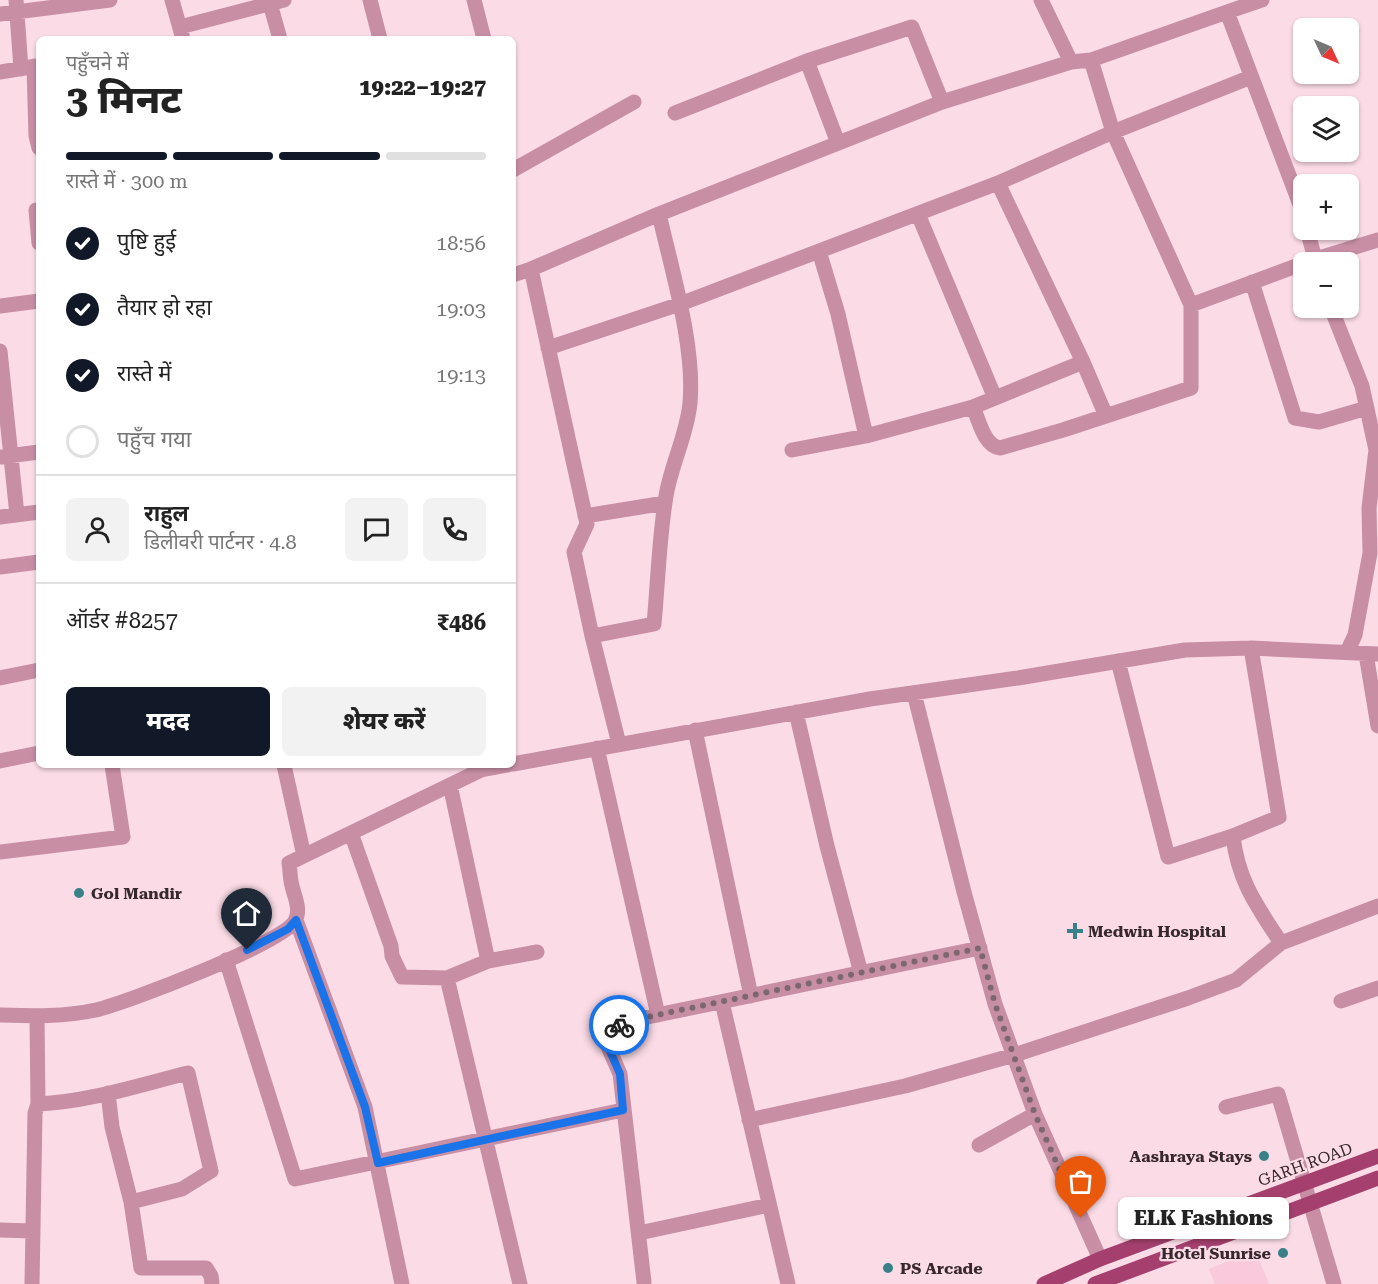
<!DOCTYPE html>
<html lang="hi">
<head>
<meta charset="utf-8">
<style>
	body { margin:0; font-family:"Roboto Serif","Noto Sans Devanagari",serif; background:#f2f2f2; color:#222; height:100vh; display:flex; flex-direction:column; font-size:22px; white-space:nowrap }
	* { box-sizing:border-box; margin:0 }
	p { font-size:20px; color:#767676 }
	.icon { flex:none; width:33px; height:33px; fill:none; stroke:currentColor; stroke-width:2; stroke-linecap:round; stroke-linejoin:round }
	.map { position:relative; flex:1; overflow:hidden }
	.drawer { position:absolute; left:36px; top:36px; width:480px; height:732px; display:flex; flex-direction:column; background:#fff; border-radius:9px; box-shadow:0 2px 4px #0004 }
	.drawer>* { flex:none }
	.needle { width:39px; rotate:134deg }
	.buttons { position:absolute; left:1293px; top:18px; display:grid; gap:12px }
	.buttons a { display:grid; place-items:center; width:66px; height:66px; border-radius:9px; background:#fff; box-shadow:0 2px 4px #0004; font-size:30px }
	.pin { position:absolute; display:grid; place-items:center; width:51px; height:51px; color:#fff; margin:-62px -26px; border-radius:50% 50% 50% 0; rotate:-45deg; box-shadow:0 0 6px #0007 }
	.pin .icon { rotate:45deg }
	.courier { position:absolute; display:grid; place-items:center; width:60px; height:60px; margin:-30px; border:4px solid #1a73e8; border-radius:50%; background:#fff; color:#222; box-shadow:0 2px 8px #0007 }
	.bubble { position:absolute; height:42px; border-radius:9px; background:#fff; box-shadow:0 2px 4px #0004; font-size:20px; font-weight:800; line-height:42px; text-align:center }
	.headline em { font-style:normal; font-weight:800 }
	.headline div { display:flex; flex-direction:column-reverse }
	.headline { display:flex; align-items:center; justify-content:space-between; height:102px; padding:0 30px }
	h1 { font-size:39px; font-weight:800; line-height:45px }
	.bar { display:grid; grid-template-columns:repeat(4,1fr); gap:9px 6px; align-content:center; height:72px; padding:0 30px }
	.bar i { height:8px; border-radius:4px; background:#e0e0e0 }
	.bar .selected { background:#111827 }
	.bar p { grid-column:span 4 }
	.line { display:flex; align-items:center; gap:15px; padding:0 30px; border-top:2px solid #e0e0e0 }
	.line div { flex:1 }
	.round { display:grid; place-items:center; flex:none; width:63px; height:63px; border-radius:9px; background:#f2f2f2 }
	ol { padding:0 30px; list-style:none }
	li { display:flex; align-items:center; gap:18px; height:66px }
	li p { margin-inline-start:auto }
	li .icon { padding:6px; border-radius:50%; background:#111827; color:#fff; stroke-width:4 }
	li:last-child { color:#767676 }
	li i { width:33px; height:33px; border:3px solid #e0e0e0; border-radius:50% }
	.cta { display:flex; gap:12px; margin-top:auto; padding:12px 30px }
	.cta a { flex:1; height:69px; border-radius:9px; background:#111827; color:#fff; font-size:24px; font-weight:800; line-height:69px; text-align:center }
	.cta a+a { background:#f2f2f2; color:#222 }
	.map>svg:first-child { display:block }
	.built { fill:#f8cadb }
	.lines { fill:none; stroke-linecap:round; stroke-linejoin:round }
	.minor { stroke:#c78ea4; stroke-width:15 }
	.major { stroke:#a43f6e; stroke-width:15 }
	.done { stroke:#7c676e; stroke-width:6; stroke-dasharray:0 10.8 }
	.route { stroke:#1a73e8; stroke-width:8 }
	.poi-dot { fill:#398188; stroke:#fbdbe6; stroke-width:2 }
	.labels { text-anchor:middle; stroke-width:4.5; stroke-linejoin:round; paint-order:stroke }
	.poi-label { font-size:16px; font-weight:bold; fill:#37282e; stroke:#fbdbe6; text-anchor:start }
	.street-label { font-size:16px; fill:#37282e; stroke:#fbdbe6 }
</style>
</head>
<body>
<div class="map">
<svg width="1378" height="1284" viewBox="0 0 1378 1284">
	<rect width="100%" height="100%" fill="#fbdbe6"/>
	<path class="built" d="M1255,1250l14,34h-54l-6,-15z"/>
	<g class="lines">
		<path class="minor" d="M16,0l5,69
			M172,0l11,39
			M269,0l11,39
			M370,0l10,39
			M474,0l10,39
			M1041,0l30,62 20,-2 136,-48 77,203
			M1227,12l35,-12
			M0,14l110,-14
			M180,27l104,-27
			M1091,60l22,72 78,173 113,-42
			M34,66l2,70 3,12
			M0,72l30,-5
			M675,113l132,-52
			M838,143l-31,-82 105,-34 30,75
			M513,170l121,-68
			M998,183l85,179 23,54
			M39,210h-3l3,33
			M918,214l77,184
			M1307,230l9,32
			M819,251l19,63 28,122
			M1306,262l72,-22
			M531,269l56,255 -13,28 18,84 27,108
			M513,275l18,-6 128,-55 283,-112 129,-40
			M1252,282l43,136 24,4 48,-14
			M0,306l39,-5
			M1331,308l31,78 14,64 -7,58 1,45 -15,82 -8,17
			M548,348l132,-44 318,-121 115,-51 138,-55
			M0,351l17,164
			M973,407c6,13 11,39 27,41l63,-18 128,-42v-83
			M792,450l74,-14 107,-29 110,-45
			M0,457l39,-5
			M585,516l80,-13
			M0,517l39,-5
			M0,567l39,-5
			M592,636l62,-12c4,-42 5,-86 12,-128 5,-31 21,-61 24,-93 5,-57 -18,-132 -31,-189
			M1366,654l12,72
			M1118,661l50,196 65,-21 46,-19 -28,-169
			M0,678l39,-8
			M914,693l50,199 31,112 40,110 65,145
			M796,712l31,134 34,127
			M695,730l56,266
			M597,748l61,267
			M0,761l39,-8
			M513,764l357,-65 148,-21 167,-28 66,-2 127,6
			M284,765l20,91
			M450,785l38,176
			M351,833l40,113 1,10 10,21 45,1 41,-17 49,-9
			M1233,836c5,45 24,70 48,107
			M0,852l123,-15 -11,-72
			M296,920l69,187 37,177
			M226,960l69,219 328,-69
			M447,978l73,306
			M1341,1001l37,-13
			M722,1002l66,282
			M0,1015c33,1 64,2 96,-5 30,-7 187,-67 199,-89 7,-13 -2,-26 -4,-40 -1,-6 -1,-12 -2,-18l192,-93 27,-5
			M108,1093l4,34 19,75 10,66h65l5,8 1,8
			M38,1104c50,-2 101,-19 150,-31l23,98 -29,18 -51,13
			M1226,1107l52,-13 56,190
			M749,1120l156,-34 109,-31 174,-57 48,-18 45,-37 97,-37
			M979,1145l56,-31
			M0,1230l32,1
			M639,1233l130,-28
			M644,1282l-24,-208 -14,-32 5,-13 17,-8 352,-73
			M32,1284l3,-171 3,-9 -1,-88"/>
		<path class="major" d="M1044,1284l56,-25 278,-103
			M1095,1284l283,-106"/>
	</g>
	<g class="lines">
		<path class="done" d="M619,1025l9,-4 352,-73 15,56 40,110 46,104"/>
		<path class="route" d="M247,950l41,-21 8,-9 69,187 13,56 245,-53 -3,-36 -14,-32 5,-13 8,-4"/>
	</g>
	<g class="poi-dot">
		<circle cx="79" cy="893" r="6"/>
		<path d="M1072 922h6v6h6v6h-6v6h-6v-6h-6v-6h6z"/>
		<circle cx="1264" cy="1156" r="6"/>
		<circle cx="1283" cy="1253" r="6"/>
		<circle cx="888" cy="1268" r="6"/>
	</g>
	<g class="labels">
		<g class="poi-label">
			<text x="91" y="899">Gol Mandir</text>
			<text x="1088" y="937">Medwin Hospital</text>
			<text x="1252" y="1162" text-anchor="end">Aashraya Stays</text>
			<text x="1271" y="1259" text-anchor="end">Hotel Sunrise</text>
			<text x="900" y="1274">PS Arcade</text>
		</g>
		<g class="street-label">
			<text transform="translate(1305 1164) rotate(-20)" y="6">GARH ROAD</text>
		</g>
	</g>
</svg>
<div class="buttons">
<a><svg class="needle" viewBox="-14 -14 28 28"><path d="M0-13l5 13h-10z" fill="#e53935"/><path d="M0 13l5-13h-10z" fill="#767676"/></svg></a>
<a><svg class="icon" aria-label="layers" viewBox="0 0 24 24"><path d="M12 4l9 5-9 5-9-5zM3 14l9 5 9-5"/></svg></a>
<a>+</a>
<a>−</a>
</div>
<div class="pin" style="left:1081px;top:1218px;background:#ea580c"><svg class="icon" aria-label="bag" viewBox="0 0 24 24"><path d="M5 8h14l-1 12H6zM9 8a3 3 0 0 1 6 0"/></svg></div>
<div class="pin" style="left:247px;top:950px;background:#1f2937"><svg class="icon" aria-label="home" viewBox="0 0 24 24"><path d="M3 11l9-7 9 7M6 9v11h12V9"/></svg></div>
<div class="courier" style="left:619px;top:1025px"><svg class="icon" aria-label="bike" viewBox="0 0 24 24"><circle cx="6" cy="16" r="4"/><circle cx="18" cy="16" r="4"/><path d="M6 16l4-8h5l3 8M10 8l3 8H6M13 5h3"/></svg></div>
<div class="bubble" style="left:1118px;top:1197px;width:171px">ELK Fashions</div>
<section class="drawer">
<div class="headline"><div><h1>3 मिनट</h1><p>पहुँचने में</p></div><em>19:22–19:27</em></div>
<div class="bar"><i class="selected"></i><i class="selected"></i><i class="selected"></i><i></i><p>रास्ते में · 300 m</p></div>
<ol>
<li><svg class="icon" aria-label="check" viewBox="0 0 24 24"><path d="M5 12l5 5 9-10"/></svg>पुष्टि हुई<p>18:56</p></li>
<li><svg class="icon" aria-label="check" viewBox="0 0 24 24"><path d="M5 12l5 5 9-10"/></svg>तैयार हो रहा<p>19:03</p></li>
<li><svg class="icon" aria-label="check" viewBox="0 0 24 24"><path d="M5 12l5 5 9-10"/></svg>रास्ते में<p>19:13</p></li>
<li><i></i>पहुँच गया</li>
</ol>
<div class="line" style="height:108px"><a class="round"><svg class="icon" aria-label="person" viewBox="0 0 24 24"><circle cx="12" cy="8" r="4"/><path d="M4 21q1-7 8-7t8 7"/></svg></a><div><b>राहुल</b><p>डिलीवरी पार्टनर · 4.8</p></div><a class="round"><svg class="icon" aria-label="chat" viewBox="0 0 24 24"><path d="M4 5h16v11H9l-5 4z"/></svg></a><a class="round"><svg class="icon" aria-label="phone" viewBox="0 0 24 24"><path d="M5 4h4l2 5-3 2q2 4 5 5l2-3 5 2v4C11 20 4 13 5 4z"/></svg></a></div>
<div class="line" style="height:78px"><div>ऑर्डर #8257</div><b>₹486</b></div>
<div class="cta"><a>मदद</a><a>शेयर करें</a></div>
</section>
</div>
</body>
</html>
